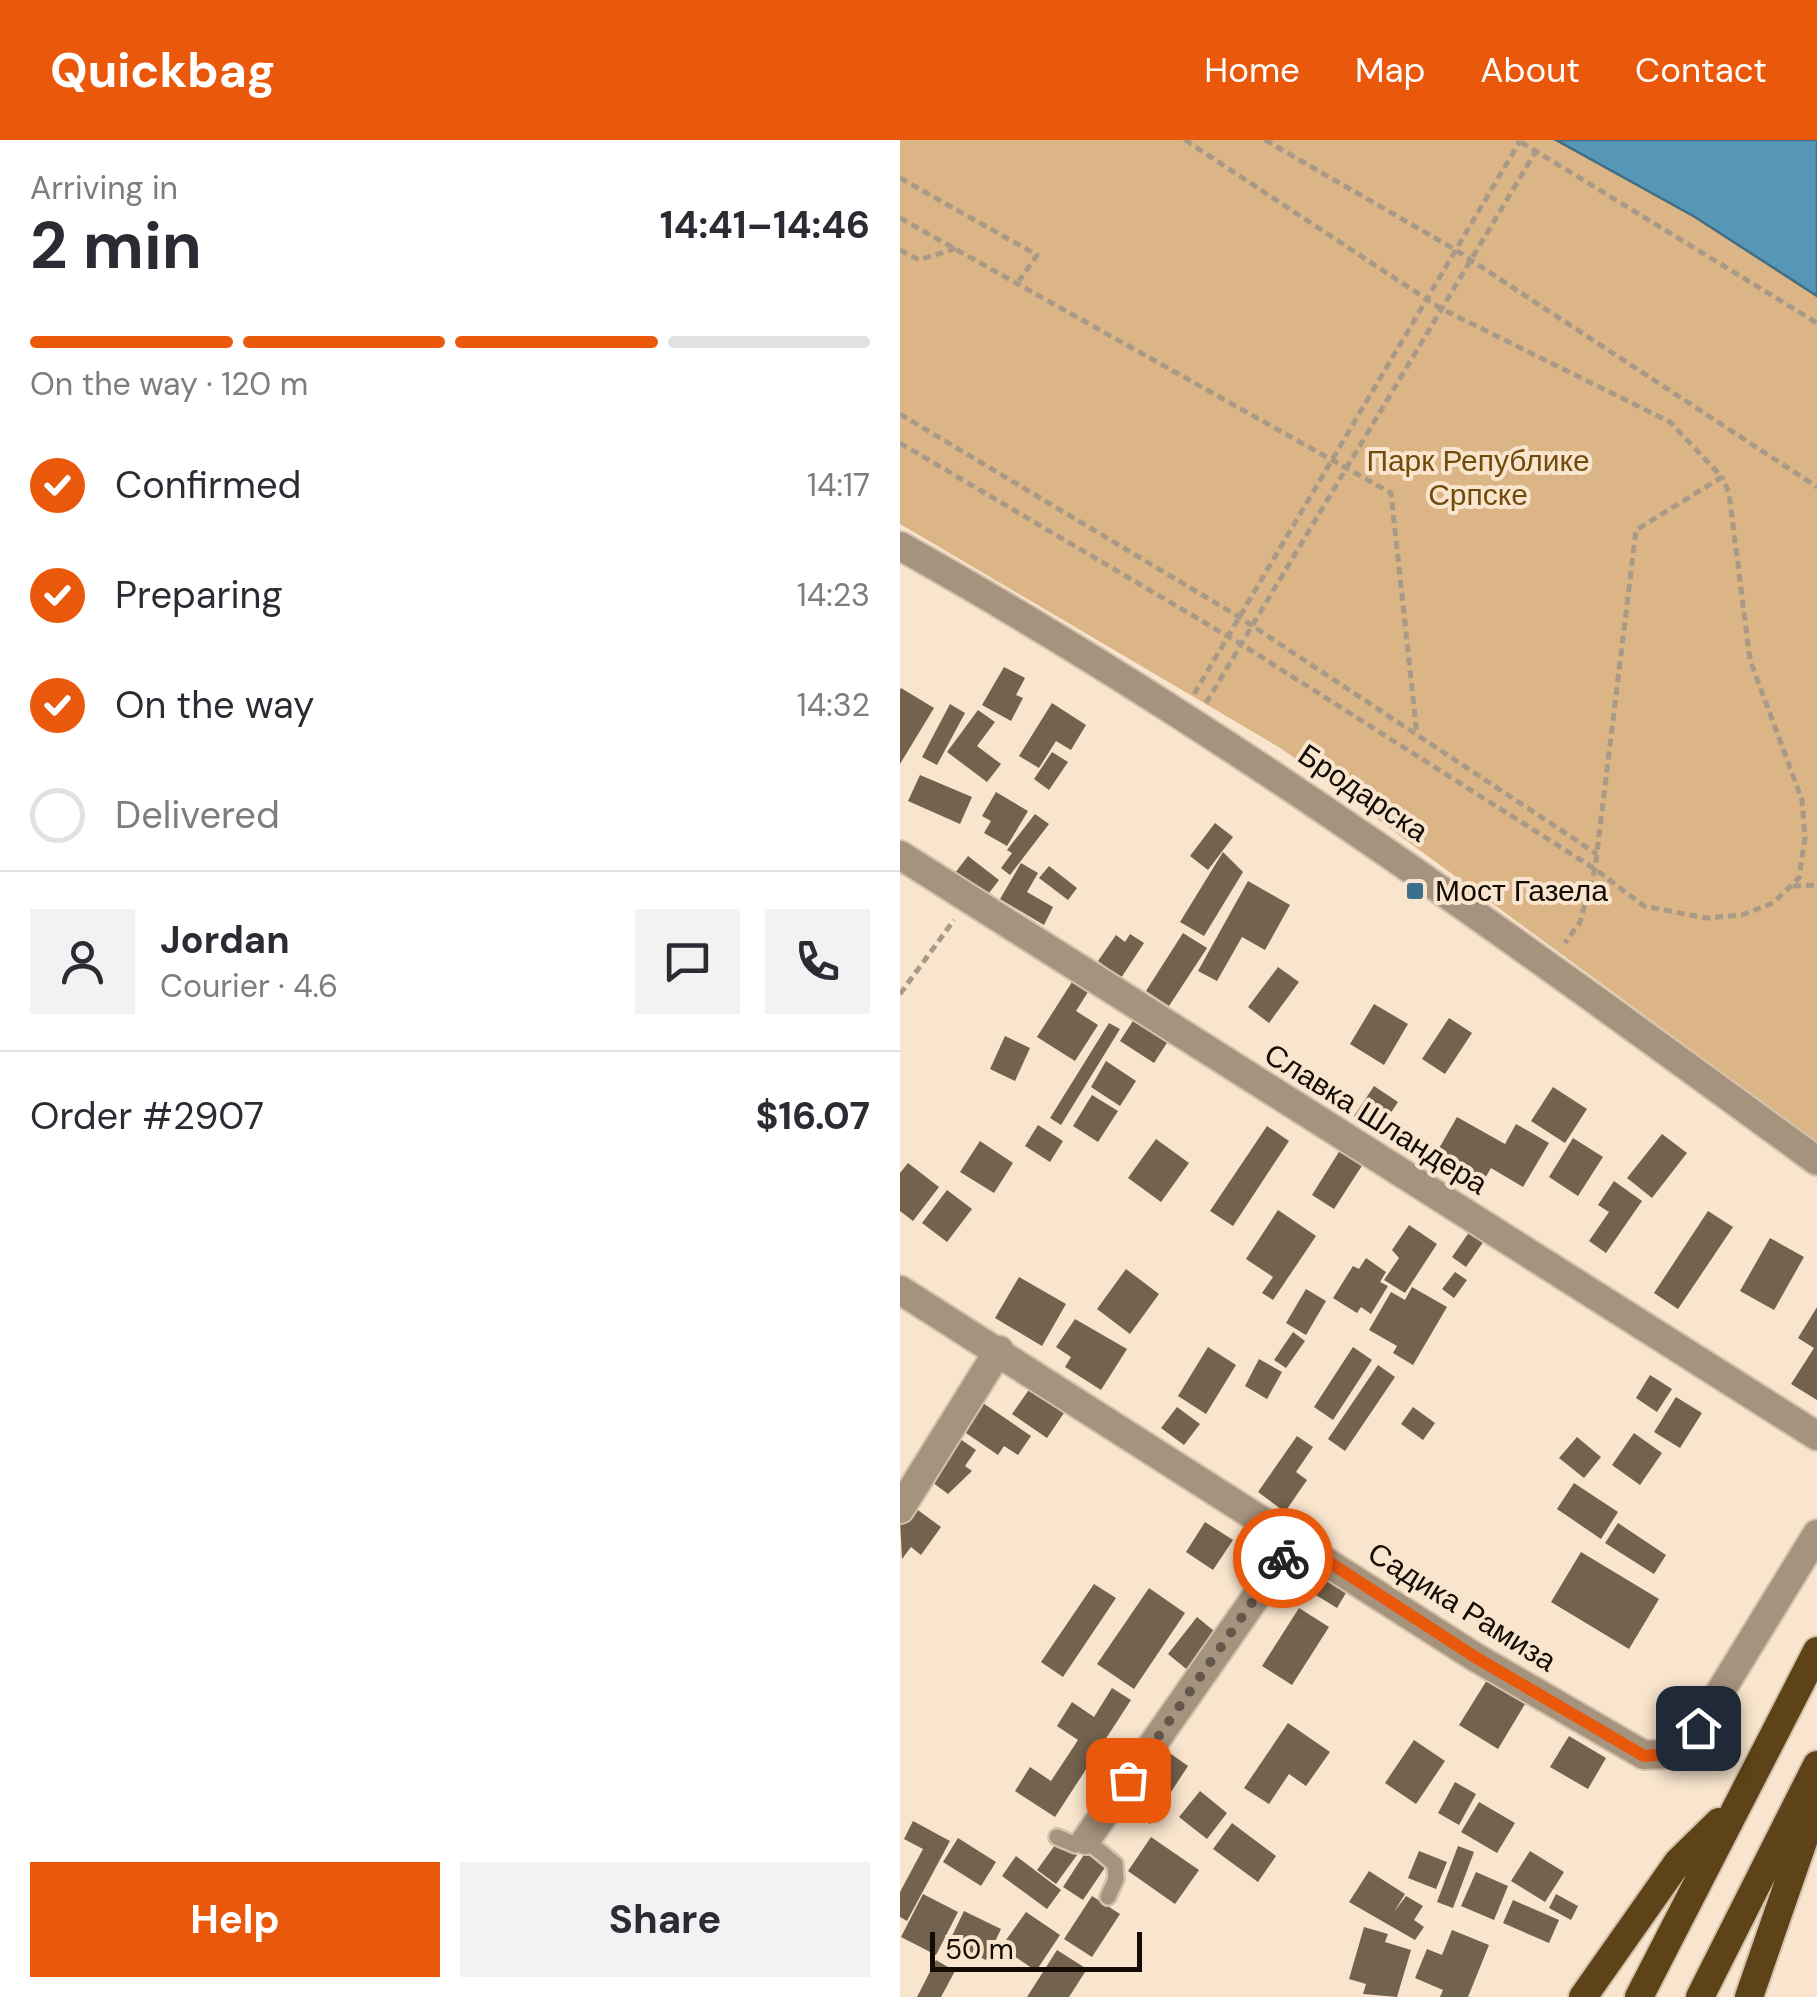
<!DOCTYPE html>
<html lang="en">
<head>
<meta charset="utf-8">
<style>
	body { margin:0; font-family:"DM Sans",sans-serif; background:#f2f2f3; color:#2b2b33; height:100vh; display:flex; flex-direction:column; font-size:38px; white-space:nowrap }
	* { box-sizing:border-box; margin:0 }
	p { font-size:32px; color:#7c7c81 }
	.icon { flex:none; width:55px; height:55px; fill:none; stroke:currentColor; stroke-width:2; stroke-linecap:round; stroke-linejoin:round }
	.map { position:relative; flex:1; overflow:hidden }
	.details { display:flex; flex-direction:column; background:#fff; width:900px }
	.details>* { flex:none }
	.scale { position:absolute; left:30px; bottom:25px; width:212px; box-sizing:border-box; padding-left:10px; border:5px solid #120c05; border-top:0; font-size:28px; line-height:35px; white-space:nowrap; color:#120c05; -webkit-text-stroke:8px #f9e5cd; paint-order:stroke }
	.pin { position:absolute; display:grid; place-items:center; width:85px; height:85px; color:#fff; margin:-42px; border-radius:20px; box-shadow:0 5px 15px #0006 }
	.courier { position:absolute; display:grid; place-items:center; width:100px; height:100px; margin:-50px; border:8px solid #ea580c; border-radius:50%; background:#fff; color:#222; box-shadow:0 2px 12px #0007 }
	.summary em { font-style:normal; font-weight:700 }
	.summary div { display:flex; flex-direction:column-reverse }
	.summary { display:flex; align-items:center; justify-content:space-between; height:170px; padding:0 30px }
	h1 { font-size:65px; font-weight:700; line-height:75px }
	.bar { display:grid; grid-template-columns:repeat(4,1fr); gap:15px 10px; align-content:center; height:120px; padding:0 30px }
	.bar i { height:12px; border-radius:8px; background:#e1e1e2 }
	.bar .current { background:#ea580c }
	.bar p { grid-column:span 4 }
	.line { display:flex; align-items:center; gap:25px; padding:0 30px; border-top:2px solid #e1e1e2 }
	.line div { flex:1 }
	.round { display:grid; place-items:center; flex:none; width:105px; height:105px; border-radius:0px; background:#f2f2f3 }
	ol { padding:0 30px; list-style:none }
	li { display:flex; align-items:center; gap:30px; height:110px }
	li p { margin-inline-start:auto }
	li .icon { padding:10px; border-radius:50%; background:#ea580c; color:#fff; stroke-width:4 }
	li:last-child { color:#7c7c81 }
	li i { width:55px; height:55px; border:5px solid #e1e1e2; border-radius:50% }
	.action { display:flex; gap:20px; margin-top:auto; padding:20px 30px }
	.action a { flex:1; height:115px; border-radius:0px; background:#ea580c; color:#fff; font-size:40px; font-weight:700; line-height:115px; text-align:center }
	.action a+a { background:#f2f2f3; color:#2b2b33 }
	header { display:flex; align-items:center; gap:60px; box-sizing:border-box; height:140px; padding:0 50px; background:#ea580c; color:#fff }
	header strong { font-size:48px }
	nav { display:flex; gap:55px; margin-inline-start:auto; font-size:35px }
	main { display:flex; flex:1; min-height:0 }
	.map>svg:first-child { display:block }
	.green { fill:#dbb585 }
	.water { fill:#5697b8; stroke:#426d82; stroke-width:2.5 }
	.building { fill:#73624d }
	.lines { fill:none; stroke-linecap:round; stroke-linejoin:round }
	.service-casing { stroke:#d4c2ad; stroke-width:20 }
	.minor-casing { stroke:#d4c2ad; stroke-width:32 }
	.trunk-casing { stroke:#d4c2ad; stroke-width:32 }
	.path { stroke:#a99a87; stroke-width:5; stroke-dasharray:8 5; stroke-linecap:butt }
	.service { stroke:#a5937d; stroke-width:15 }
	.minor { stroke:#a5937d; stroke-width:28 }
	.trunk { stroke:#5e4218; stroke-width:28 }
	.done { stroke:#63584b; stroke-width:10; stroke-dasharray:0 18 }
	.route { stroke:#ea580c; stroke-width:12 }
	.poi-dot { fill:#3a708b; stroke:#f9e5cd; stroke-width:4 }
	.labels { text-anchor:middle; stroke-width:8; stroke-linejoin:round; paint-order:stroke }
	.park-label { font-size:30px; fill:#734c0b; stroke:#f9e5cd }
	.street-label { font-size:30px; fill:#120c05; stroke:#f9e5cd }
	.poi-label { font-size:30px; fill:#120c05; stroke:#f9e5cd; text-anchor:start }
</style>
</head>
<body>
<header>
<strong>Quickbag</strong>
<nav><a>Home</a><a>Map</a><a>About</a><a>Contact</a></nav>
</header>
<main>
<section class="details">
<div class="summary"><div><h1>2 min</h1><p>Arriving in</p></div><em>14:41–14:46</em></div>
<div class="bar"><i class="current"></i><i class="current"></i><i class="current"></i><i></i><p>On the way · 120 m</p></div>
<ol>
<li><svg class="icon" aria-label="check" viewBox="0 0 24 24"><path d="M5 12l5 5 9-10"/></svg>Confirmed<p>14:17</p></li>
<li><svg class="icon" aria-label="check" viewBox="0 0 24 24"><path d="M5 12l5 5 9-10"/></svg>Preparing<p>14:23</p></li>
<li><svg class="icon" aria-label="check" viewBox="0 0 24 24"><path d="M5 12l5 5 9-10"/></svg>On the way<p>14:32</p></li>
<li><i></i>Delivered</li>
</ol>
<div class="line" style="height:180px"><a class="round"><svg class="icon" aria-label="person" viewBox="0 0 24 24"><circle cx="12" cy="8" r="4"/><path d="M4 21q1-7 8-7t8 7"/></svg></a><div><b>Jordan</b><p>Courier · 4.6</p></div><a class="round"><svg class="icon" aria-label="chat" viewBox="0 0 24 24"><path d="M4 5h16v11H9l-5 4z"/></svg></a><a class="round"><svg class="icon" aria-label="phone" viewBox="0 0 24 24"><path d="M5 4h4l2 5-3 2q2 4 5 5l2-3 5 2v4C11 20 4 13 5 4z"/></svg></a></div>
<div class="line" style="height:130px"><div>Order #2907</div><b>$16.07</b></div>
<div class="action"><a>Help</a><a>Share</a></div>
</section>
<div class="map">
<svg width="917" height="1857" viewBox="0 0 917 1857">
	<rect width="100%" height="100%" fill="#f9e5cd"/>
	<path class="green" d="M0,0h656l139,77 122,79v846l-535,-393 -382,-225z"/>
	<path class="water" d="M656,0h261v156l-122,-79z"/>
	<path class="building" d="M104,527l21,11 -9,17 7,3 -12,23 -29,-16z
		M1,548l33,20 -34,56v-74z
		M152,563l34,22 -15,25 -15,-9 -17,27 -20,-12z
		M50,564l15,9 -28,52 -15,-8z
		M78,570l17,12 -18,24 24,18 -14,18 -40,-30z
		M152,612l16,10 -19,28 -15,-11z
		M20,635l52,22 -12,27 -52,-23z
		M96,652l32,19 -21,35 -23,-13 7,-12 -9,-5z
		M135,674l14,10 -39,51 -9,-7 11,-15 -5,-3z
		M315,683l18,14 -25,33 -18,-14z
		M323,712l20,20 -39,64 -24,-14z
		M68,716l31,24 -13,17 -31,-24z
		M121,723l17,10 -11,19 26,15 -9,18 -44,-26z
		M149,726l28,22 -9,12 -29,-22z
		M348,741l42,24 -25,45 -23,-13 -25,44 -19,-10z
		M283,793l24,15 -38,58 -23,-15z
		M230,794l14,9 -23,35 -23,-17 18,-26 9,7z
		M378,827l21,15 -30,41 -21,-16z
		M172,842l16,10 -12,19 22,14 -23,36 -38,-24z
		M474,864l34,20 -24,41 -34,-21z
		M238,873l34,22 -18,28 -34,-22z
		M549,878l23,15 -27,41 -23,-15z
		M209,883l11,6 -59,96 -11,-7z
		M105,896l25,12 -15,33 -25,-12z
		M206,921l30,20 -16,25 -29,-19z
		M474,946l24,16 -20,30 -24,-16z
		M653,947l34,22 -22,34 -34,-22z
		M192,955l26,16 -20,31 -25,-16z
		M557,977l48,27 11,-20 33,19 -26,44 -32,-19 -10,17 -47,-28z
		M138,985l25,16 -13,21 -25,-16z
		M367,986l22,15 -56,85 -23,-15z
		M762,994l25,19 -35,45 -25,-20z
		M673,998l30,19 -25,39 -29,-19z
		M256,999l33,24 -28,39 -33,-24z
		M80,1001l33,22 -19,30 -34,-21z
		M442,1007l23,14 -31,48 -22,-14z
		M8,1023l31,24 -26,34 -13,-10v-38z
		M714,1041l28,20 -36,52 -17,-12 20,-29 -11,-7z
		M47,1050l25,19 -25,33 -25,-19z
		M378,1070l38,26 -43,64 -11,-7 11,-16 -27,-18z
		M808,1071l25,16 -55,82 -24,-16z
		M509,1085l28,19 -32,49 -21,-13 15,-22 -7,-8z
		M572,1088l14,10 -20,29 -14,-10z
		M870,1098l34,19 -30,53 -34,-19z
		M466,1118l20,14 -6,10 8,4 -17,28 -10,-7 -4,6 -24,-15 20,-32 6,3z
		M226,1129l33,25 -29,40 -33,-25z
		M555,1132l12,8 -13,18 -12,-9z
		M119,1137l47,27 -24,42 -47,-28z
		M512,1147l35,20 -34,58 -20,-12 4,-7 -28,-16 22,-38 14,8z
		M406,1149l20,12 -20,34 -20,-12z
		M917,1167v93l-26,-16 23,-36 -16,-10z
		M175,1179l52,30 -26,41 -36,-23 6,-10 -15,-10z
		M393,1192l12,9 -19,27 -12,-8z
		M308,1207l28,18 -30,49 -28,-18z
		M453,1207l19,13 -39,60 -19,-13z
		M359,1219l23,13 -15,27 -22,-13z
		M478,1225l17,12 -50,74 -17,-12z
		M750,1235l22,14 -15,23 -21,-14z
		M133,1244l35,23 -21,31 -35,-24z
		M776,1257l26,16 -22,35 -26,-16z
		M83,1263l48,33 -13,19 -14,-9 -6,9 -35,-24z
		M277,1267l23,17 -16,21 -23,-17z
		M513,1267l22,16 -12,17 -22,-16z
		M734,1293l28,20 -22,32 -28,-20z
		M53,1294l23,16 -11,16 7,5 -24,23 -24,-18z
		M397,1296l16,11 -17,25 11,8 -22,32 -27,-20z
		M677,1297l24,20 -17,21 -25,-20z
		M674,1343l44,29 -17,27 -44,-30z
		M11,1365l30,22 -20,28 -10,-8 -9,12 -2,-39z
		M305,1382l28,18 -20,30 -27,-18z
		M718,1383l48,32 -12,19 -49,-31z
		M681,1412l78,47 -30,50 -78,-47z
		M423,1432l26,16 -12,20 -26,-16z
		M194,1444l22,14 -53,79 -22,-15z
		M249,1448l36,25 -51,76 -37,-25z
		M399,1468l30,19 -37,58 -30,-19z
		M297,1477l22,18 -29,37 -22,-18z
		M587,1540l38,24 -27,45 -39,-24z
		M212,1548l19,12 -76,117 -40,-26 15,-24 21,14 27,-41 -21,-14 15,-24 22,15z
		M388,1583l42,29 -24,34 -17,-12 -20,30 -25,-16z
		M669,1596l37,22 -18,31 -38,-22z
		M514,1600l31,21 -29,43 -31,-21z
		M264,1609l24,17 -38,58 -25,-17z
		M555,1642l21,12 -17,31 -21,-12z
		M300,1651l27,22 -20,26 -28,-22z
		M579,1662l36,21 -18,30 -36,-21z
		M13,1681l37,20 -43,80 -7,-4v-25l23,-43 -19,-10z
		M332,1683l44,33 -18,26 -45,-33z
		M251,1697l48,33 -24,34 -47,-33z
		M58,1698l38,24 -15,24 -38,-24z
		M158,1701l19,14 -21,29 -19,-14z
		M558,1706l16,6 -21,56 -16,-6z
		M519,1711l28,11 -11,27 -28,-11z
		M630,1711l34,21 -19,30 -34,-21z
		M185,1713l21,13 -23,34 -20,-13z
		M116,1716l45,34 -14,19 -45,-33z
		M469,1731l36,23 -11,18 12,-16 17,10 -9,14 10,7 -9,13 -66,-38z
		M576,1732l32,14 -14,34 -33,-14z
		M23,1754l35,18 -22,43 -35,-18z
		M656,1754l22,12 -7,14 -22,-12z
		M192,1756l28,18 -28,43 -28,-18z
		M613,1760l46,20 -10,23 -46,-20z
		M64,1771l37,18 -15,31 -37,-18z
		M126,1772l34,23 -24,36 -35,-24z
		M464,1787l24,7 -3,8 26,8 -14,47 -34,-3 3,-10 -17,-5z
		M552,1790l37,15 -21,52h-28l3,-7 -28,-12 12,-29 15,6z
		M157,1810l30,19 -18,28h-42z
		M36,1820l19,11 -14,26h-24z"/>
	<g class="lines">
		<defs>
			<path id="service" d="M157,1697l19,8 10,-5 29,24 1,15 -8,18"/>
			<path id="minor" d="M0,406c325,182 617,396 917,615
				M0,715l917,581
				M0,1150l575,367 169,98 25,-1 29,-26 119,-194
				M0,1369l99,-159
				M186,1700l209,-299"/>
			<path id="trunk" d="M683,1857l95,-135 41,-40
				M739,1857l178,-346
				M800,1857l117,-232
				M849,1857l68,-196"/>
		</defs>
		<use href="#service" class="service-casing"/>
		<use href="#minor" class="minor-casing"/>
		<use href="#trunk" class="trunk-casing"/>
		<path class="path" d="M285,0l255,168 230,114 52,55 -86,53 -41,339 -15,53 -15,21
			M365,0l189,109 363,238
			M621,2l296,181
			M0,38l137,77 -18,26
			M0,78l491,275 26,242
			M0,110l19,10 38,-12
			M0,274l339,203 358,237
			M0,303l341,201 354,225 49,37 62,12 36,-3 31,-12 26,-25 6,-40 -3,-38 -52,-140 -21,-167 -7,-16
			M294,554l326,-553
			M306,563l330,-552
			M893,746l24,-1
			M0,854l54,-74"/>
		<use href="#service" class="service"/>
		<use href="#minor" class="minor"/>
		<use href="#trunk" class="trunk"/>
	</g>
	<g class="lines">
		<path class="done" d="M228,1640l155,-222"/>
		<path class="route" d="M383,1418l12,-18 180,117 169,99 25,-2 29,-26"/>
	</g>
	<rect class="poi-dot" x="505" y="741" width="20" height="20" rx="5"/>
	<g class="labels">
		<g class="park-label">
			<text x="578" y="331">Парк Републике<tspan x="578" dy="34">Српске</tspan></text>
		</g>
		<g class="street-label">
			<text transform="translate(463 653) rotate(34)" y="10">Бродарска</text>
			<text transform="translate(476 979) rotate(32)" y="10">Славка Шландера</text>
			<text transform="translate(562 1467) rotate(32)" y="10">Садика Рамиза</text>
		</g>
		<g class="poi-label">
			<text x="535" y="761">Мост Газела</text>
		</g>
	</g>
</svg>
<div class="scale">50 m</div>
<div class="pin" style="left:228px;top:1640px;background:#ea580c"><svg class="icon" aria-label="bag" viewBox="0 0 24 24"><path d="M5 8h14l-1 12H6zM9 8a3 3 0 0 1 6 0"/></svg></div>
<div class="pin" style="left:798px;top:1588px;background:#1f2937"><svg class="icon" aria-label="home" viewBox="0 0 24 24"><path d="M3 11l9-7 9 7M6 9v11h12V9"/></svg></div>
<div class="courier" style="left:383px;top:1418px"><svg class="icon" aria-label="bike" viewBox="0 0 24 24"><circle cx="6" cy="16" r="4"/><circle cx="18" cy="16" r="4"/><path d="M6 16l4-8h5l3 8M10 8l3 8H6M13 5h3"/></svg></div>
</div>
</main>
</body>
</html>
